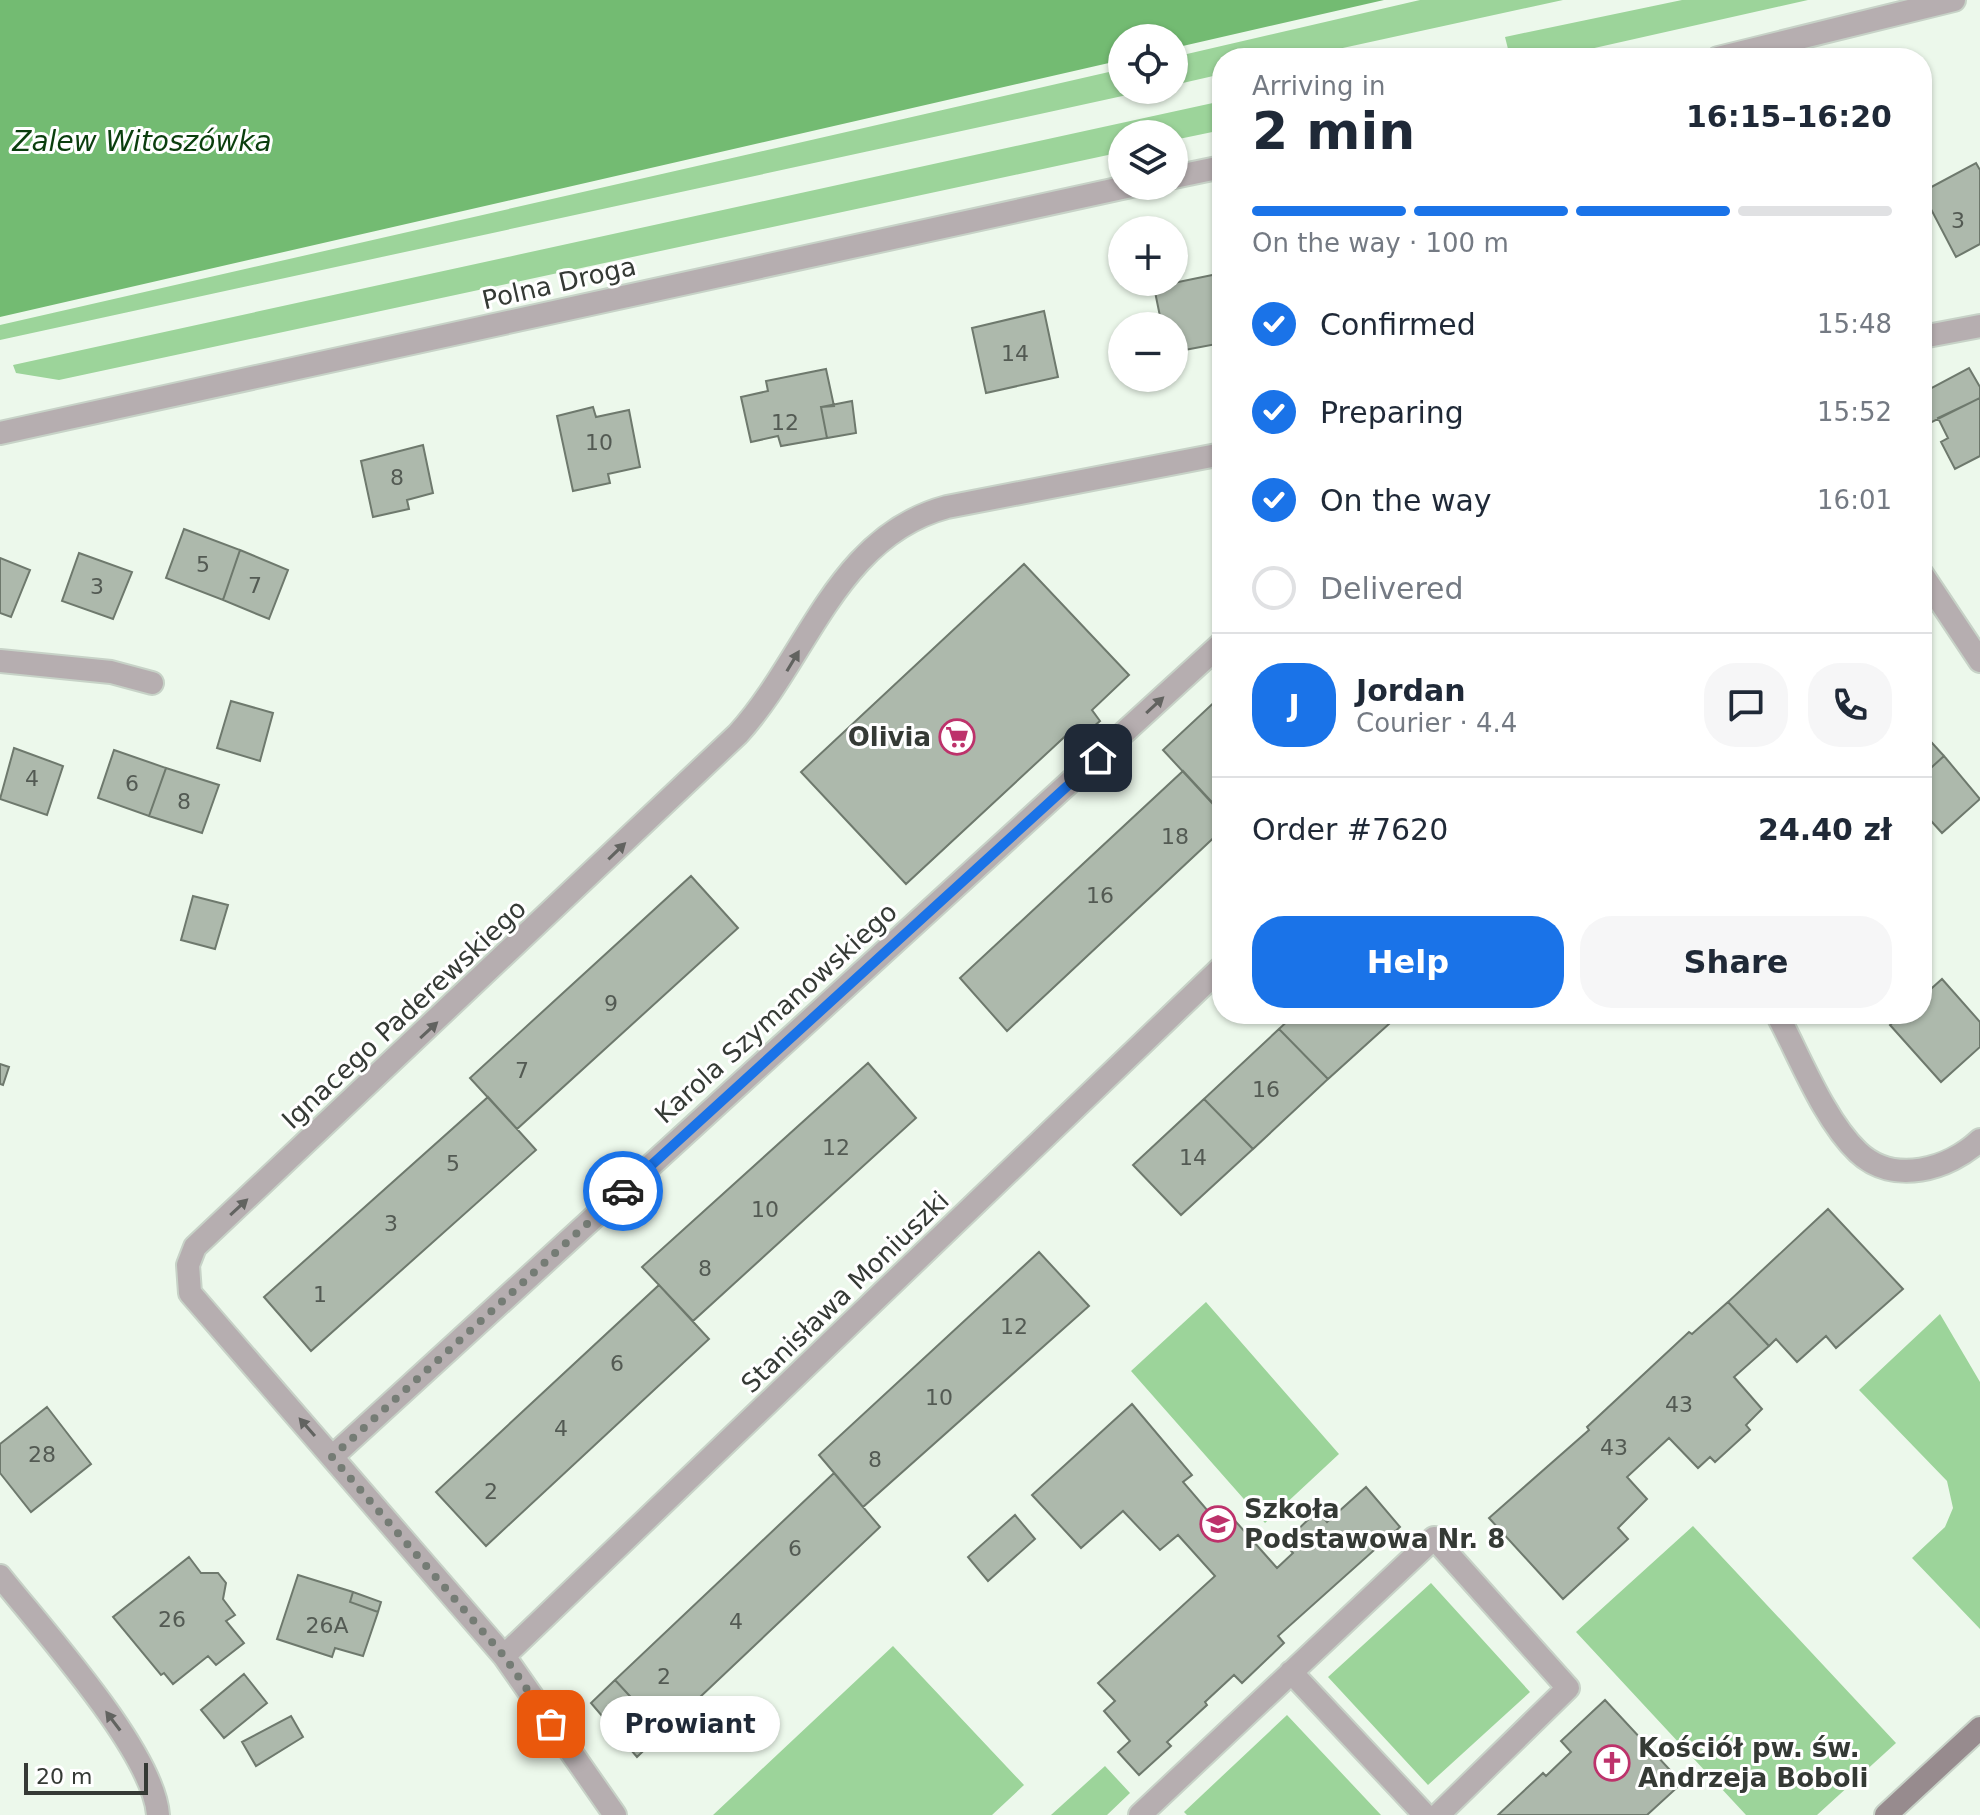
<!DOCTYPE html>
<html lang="en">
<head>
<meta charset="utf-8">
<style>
	body { margin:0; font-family:"DejaVu Sans",sans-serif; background:#f6f6f7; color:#1f2937; height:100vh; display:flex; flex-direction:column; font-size:30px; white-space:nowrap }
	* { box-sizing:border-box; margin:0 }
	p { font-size:26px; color:#747a83 }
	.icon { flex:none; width:44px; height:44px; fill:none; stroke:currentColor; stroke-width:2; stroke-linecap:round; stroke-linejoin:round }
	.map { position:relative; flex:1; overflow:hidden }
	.details { position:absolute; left:1212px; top:48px; width:720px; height:976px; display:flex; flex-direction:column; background:#fff; border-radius:32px; box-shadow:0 2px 6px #0004 }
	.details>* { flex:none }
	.fabs { position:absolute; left:1108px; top:24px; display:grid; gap:16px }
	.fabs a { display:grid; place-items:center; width:80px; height:80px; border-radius:50%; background:#fff; box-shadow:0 2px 6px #0004; font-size:40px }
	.scale { position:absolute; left:24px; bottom:20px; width:124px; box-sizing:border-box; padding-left:8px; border:4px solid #353a35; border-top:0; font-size:22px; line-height:28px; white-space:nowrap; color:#353a35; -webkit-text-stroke:6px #fff; paint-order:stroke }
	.pin { position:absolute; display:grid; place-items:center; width:68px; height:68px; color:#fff; margin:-34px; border-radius:16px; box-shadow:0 4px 12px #0006 }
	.courier { position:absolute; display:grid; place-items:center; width:80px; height:80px; margin:-40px; border:6px solid #1a73e8; border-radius:50%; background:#fff; color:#222; box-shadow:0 2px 10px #0007 }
	.bubble { position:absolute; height:56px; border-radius:28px; background:#fff; box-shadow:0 2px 6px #0004; font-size:26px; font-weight:800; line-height:56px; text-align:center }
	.head em { font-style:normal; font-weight:800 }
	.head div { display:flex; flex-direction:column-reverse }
	.head { display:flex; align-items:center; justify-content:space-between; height:136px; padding:0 40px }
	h1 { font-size:52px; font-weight:800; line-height:60px }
	.bar { display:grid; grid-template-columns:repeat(4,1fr); gap:12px 8px; align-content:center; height:96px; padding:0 40px }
	.bar i { height:10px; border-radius:6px; background:#e0e1e3 }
	.bar .on { background:#1a73e8 }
	.bar p { grid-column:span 4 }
	.line { display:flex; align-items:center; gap:20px; padding:0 40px; border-top:2px solid #e0e1e3 }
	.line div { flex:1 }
	.round { display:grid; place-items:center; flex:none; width:84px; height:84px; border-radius:32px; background:#f6f6f7 }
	ol { padding:0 40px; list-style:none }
	li { display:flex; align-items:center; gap:24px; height:88px }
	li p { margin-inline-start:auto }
	li .icon { padding:8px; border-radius:50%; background:#1a73e8; color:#fff; stroke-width:4 }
	li:last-child { color:#747a83 }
	li i { width:44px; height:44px; border:4px solid #e0e1e3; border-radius:50% }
	.action { display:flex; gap:16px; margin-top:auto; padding:16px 40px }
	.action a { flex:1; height:92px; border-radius:32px; background:#1a73e8; color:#fff; font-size:32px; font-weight:800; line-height:92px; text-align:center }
	.action a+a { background:#f6f6f7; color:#1f2937 }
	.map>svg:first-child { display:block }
	.green { fill:#9cd49a }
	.water { fill:#73bb72 }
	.building { fill:#adb9ac; stroke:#6e796d; stroke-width:2 }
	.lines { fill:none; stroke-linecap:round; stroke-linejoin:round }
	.service-casing { stroke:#c7d2c7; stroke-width:26 }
	.minor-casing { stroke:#c7d2c7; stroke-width:26 }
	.tertiary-casing { stroke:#c7d2c7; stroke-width:26 }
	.secondary-casing { stroke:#c7d2c7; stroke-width:26 }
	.service { stroke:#b6aeb0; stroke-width:22 }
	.minor { stroke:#b6aeb0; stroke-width:22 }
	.tertiary { stroke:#b6aeb0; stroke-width:22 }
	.secondary { stroke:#978b8e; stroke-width:22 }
	.oneway { fill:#626360 }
	.done { stroke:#757c75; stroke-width:8; stroke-dasharray:0 14.4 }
	.route { stroke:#1a73e8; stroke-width:10 }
	.labels { text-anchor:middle; stroke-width:6; stroke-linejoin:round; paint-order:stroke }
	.number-label { font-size:22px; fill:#535a53 }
	.street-label { font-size:26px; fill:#353a35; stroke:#fff }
	.poi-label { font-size:26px; font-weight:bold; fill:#353a35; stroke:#fff; text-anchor:start }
	.water-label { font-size:28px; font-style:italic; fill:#0a3e0d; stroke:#fff }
</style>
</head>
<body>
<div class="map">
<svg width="1980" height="1815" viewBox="0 0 1980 1815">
	<rect width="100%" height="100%" fill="#ecf8eb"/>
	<path class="green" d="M1420,0h143l-266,58h-75v16l-48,11v-28z
		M1682,0h126l-258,58h-64l23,-5 -4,-16z
		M1122,69v21h28l-1150,250v-15z
		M1222,101v29l-48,10v-6h-52v18l-1063,228 -43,-7 -3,-8z
		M1206,1302l133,152 -74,69 -134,-152z
		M1940,1314l40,68v247l-68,-71 33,-31 8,-19 -6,-27 -88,-91z
		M1693,1526l203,217 -79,72h-71l-170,-183z
		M1431,1583l99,109 -102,93 -100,-108z
		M893,1646l131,139 -32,30h-279z
		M1287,1715l94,100h-194l-3,-3z
		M1105,1766l25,27 -23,22h-56z"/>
	<path class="water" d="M0,0h1384l-210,48v-10h-52v22l-1122,257z"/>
	<path class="building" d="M1976,163l4,7v74l-24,13 -34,-65z
		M1222,273v70l-48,9v-26h-12l-8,-39z
		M1044,311l14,66 -72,16 -14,-65z
		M1969,368l11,19v11l-50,25 -8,-16v-14z
		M826,369l8,37 -13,1 6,31 -46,8 -3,-10 -27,6 -10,-45 27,-6 -2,-10z
		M1980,398v58l-25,13 -14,-27 7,-4 -10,-20z
		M852,401l4,32 -29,5 -6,-31z
		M593,407l3,10 33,-7 11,57 -32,7 2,9 -37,8 -16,-75z
		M423,445l10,48 -26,7 2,9 -36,8 -12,-56z
		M184,529l56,21 -17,50 -57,-22z
		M240,550l48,20 -19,49 -46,-19z
		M79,553l53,19 -19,47 -51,-18z
		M0,558l30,12 -19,47 -11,-4z
		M1024,564l105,111 -37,35 8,11 -20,17 -7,-9 -167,155 -105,-112z
		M1222,695v99l-10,9 -49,-53z
		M231,701l42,12 -13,48 -43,-13z
		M1922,732l22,24 -22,20z
		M14,748l49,18 -16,49 -47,-16z
		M114,750l52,18 -17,48 -51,-18z
		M1944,756l36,43 -38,34 -20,-22v-35z
		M166,768l53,17 -17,48 -53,-17z
		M1183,771l39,42v17l-215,201 -47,-53z
		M691,876l47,52 -221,201 -47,-51z
		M193,896l35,9 -13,44 -34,-9z
		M1942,979l38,43v25l-39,35 -51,-57 13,-11h19v-17z
		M1295,1014h105l-72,65 -49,-50z
		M1279,1029l49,50 -75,70 -49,-50z
		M868,1063l48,55 -223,203 -51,-54z
		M0,1064l9,3 -6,18 -3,-1z
		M488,1097l48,53 -225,201 -47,-54z
		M1204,1099l49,50 -72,66 -48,-50z
		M1828,1209l75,80 -67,59 -10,-12 -29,26 -21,-23 -7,7 -41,-44z
		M1039,1252l50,54 -226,201 -44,-52z
		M659,1285l50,54 -223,207 -50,-54z
		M1728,1302l41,44 -35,31 28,32 -16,16 4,5 -35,32 -5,-5 -12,11 -29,-30 -42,39 20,22 -29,29 10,11 -65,60 -74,-81 100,-88 -2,-3 102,-95 3,2z
		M1132,1404l60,71 -9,7 36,42 10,-10 48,54 16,-15 -9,-10 33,-32 10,11 39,-35 34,40 -122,109 6,7 -42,40 -8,-8 -29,27 2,3 -40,37 4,4 -32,29 -21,-23 12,-11 -26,-30 11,-10 -17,-18 117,-107 -37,-41 -18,15 -37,-39 -42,37 -49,-53z
		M47,1407l44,57 -60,48 -31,-39v-29z
		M834,1473l46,54 -217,205 -48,-52z
		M1015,1515l20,24 -47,42 -20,-24z
		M189,1557l12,16h17l8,10 -3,16 12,16 -9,6 18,22 -28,22 -8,-9 -35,28 -9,-11 -3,2 -48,-58z
		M298,1575l55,17 -3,10 28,10 -15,44 -28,-8 -3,9 -55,-18z
		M353,1592l28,10 -3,10 -28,-10z
		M244,1674l23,29 -43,35 -23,-28z
		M615,1680l48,52 -26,25 -46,-54z
		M1605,1700l77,83 -35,32h-149l45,-42 3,3 25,-24 -10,-11z
		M291,1716l12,21 -47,29 -14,-24z"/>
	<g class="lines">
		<defs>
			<path id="service" d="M1291,1672l134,143
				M1140,1815l294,-277 134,150 -130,127"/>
			<path id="minor" d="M1922,337l58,-11
				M1922,574l58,87
				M0,661l111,11 41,11
				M1777,1014c22,41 47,106 81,138 36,34 91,17 122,-12
				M332,1457l890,-814
				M0,1576c42,53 154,176 158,239
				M504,1656l718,-689
				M615,1815l-111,-159 -314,-363 -2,-28 7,-18 543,-513c70,-77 99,-198 209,-227l275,-53"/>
			<path id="tertiary" d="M1718,58l236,-58
				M1174,177l48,-10
				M0,433l1131,-247"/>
			<path id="secondary" d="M1886,1815l94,-87"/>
		</defs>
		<use href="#service" class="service-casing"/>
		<use href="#minor" class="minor-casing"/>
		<use href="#tertiary" class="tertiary-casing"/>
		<use href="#secondary" class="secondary-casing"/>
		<use href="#service" class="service"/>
		<use href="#minor" class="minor"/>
		<use href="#tertiary" class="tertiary"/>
		<use href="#secondary" class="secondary"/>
	</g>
	<defs><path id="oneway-solid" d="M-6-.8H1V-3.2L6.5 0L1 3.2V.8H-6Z" transform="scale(2)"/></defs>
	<g class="oneway">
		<use href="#oneway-solid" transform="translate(793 661) rotate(-59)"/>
		<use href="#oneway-solid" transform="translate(1155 705) rotate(-43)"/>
		<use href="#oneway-solid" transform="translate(617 851) rotate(-44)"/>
		<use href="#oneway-solid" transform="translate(429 1030) rotate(-43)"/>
		<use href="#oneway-solid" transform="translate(239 1207) rotate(-43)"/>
		<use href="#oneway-solid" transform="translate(307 1427) rotate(-131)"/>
		<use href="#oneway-solid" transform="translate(113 1721) rotate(-127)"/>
	</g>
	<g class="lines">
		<path class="done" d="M551,1724l-47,-68 -172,-199 291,-266"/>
		<path class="route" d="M623,1191l475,-433"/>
	</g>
	<defs>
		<symbol id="supermarket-ring" viewBox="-11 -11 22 22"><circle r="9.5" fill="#fff" stroke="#bd326b" stroke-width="1.5"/><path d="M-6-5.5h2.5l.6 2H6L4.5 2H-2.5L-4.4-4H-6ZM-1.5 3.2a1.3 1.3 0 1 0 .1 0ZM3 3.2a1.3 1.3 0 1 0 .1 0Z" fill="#bd326b"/></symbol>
		<symbol id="school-ring" viewBox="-11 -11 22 22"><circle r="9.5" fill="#fff" stroke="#bd326b" stroke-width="1.5"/><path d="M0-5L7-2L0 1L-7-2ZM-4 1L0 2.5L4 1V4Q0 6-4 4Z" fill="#bd326b"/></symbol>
		<symbol id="church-ring" viewBox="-11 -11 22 22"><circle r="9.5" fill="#fff" stroke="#bd326b" stroke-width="1.5"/><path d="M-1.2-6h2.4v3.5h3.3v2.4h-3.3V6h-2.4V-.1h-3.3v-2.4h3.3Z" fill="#bd326b"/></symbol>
	</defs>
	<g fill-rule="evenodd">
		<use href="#supermarket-ring" x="937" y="717" width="40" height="40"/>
		<use href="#school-ring" x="1198" y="1504" width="40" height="40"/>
		<use href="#church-ring" x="1592" y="1743" width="40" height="40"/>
	</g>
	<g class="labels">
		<g class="number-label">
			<text x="1958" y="228">3</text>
			<text x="1015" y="361">14</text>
			<text x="785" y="430">12</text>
			<text x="599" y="450">10</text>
			<text x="397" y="485">8</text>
			<text x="203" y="572">5</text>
			<text x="255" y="593">7</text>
			<text x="97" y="594">3</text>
			<text x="32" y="786">4</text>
			<text x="132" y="791">6</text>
			<text x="184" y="809">8</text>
			<text x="1175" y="844">18</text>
			<text x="1100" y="903">16</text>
			<text x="611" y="1011">9</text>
			<text x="522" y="1078">7</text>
			<text x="1266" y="1097">16</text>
			<text x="836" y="1155">12</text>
			<text x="1193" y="1165">14</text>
			<text x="453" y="1171">5</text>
			<text x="765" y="1217">10</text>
			<text x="391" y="1231">3</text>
			<text x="705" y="1276">8</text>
			<text x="320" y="1302">1</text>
			<text x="1014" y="1334">12</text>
			<text x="617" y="1371">6</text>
			<text x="939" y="1405">10</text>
			<text x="1679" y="1412">43</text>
			<text x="561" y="1436">4</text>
			<text x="1614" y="1455">43</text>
			<text x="42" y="1462">28</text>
			<text x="875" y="1467">8</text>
			<text x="491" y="1499">2</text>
			<text x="795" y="1556">6</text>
			<text x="172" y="1627">26</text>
			<text x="736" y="1629">4</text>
			<text x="327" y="1633">26A</text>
			<text x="664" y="1684">2</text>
		</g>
		<g class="street-label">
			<text transform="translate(559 283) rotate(-13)" y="9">Polna Droga</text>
			<text transform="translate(776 1013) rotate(-42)" y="9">Karola Szymanowskiego</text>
			<text transform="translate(404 1014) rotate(-43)" y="9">Ignacego Paderewskiego</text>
			<text transform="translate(845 1292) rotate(-44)" y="9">Stanisława Moniuszki</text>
		</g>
		<g class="poi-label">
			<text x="931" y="746" text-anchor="end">Olivia</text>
			<text x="1244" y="1518">Szkoła<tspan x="1244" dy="30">Podstawowa Nr. 8</tspan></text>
			<text x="1638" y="1757">Kościół pw. św.<tspan x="1638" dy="30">Andrzeja Boboli</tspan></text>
		</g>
		<g class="water-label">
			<text x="142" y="151">Zalew Witoszówka</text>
		</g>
	</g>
</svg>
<div class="fabs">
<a><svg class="icon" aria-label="locate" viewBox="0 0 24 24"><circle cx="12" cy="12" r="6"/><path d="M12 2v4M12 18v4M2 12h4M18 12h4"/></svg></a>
<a><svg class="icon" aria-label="layers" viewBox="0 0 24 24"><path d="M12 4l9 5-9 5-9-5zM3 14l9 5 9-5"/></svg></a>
<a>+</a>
<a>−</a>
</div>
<div class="scale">20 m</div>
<div class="pin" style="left:551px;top:1724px;background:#ea580c"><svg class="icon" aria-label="bag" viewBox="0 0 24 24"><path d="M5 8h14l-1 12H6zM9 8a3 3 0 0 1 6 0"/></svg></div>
<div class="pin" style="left:1098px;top:758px;background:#1f2937"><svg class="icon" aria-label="home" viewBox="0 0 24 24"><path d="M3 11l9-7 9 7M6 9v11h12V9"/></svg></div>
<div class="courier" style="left:623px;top:1191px"><svg class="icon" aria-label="car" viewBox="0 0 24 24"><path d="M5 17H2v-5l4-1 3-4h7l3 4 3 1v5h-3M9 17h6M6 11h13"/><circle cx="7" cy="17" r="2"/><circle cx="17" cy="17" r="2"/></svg></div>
<div class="bubble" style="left:600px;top:1696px;width:180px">Prowiant</div>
<section class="details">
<div class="head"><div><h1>2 min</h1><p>Arriving in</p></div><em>16:15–16:20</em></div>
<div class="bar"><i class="on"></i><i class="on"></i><i class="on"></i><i></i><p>On the way · 100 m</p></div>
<ol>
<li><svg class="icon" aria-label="check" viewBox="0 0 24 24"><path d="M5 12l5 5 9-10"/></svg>Confirmed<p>15:48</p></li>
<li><svg class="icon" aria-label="check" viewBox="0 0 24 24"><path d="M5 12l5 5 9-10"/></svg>Preparing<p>15:52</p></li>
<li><svg class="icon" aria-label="check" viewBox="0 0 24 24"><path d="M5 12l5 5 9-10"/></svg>On the way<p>16:01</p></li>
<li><i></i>Delivered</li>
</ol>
<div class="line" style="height:144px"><b class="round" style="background:#1a73e8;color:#fff">J</b><div><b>Jordan</b><p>Courier · 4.4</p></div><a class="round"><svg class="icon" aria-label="chat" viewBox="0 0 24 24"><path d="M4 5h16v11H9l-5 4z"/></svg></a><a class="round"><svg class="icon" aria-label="phone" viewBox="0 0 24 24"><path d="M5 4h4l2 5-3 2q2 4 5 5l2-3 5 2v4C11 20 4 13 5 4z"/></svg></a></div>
<div class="line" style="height:104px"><div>Order #7620</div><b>24.40 zł</b></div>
<div class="action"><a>Help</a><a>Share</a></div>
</section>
</div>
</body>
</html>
